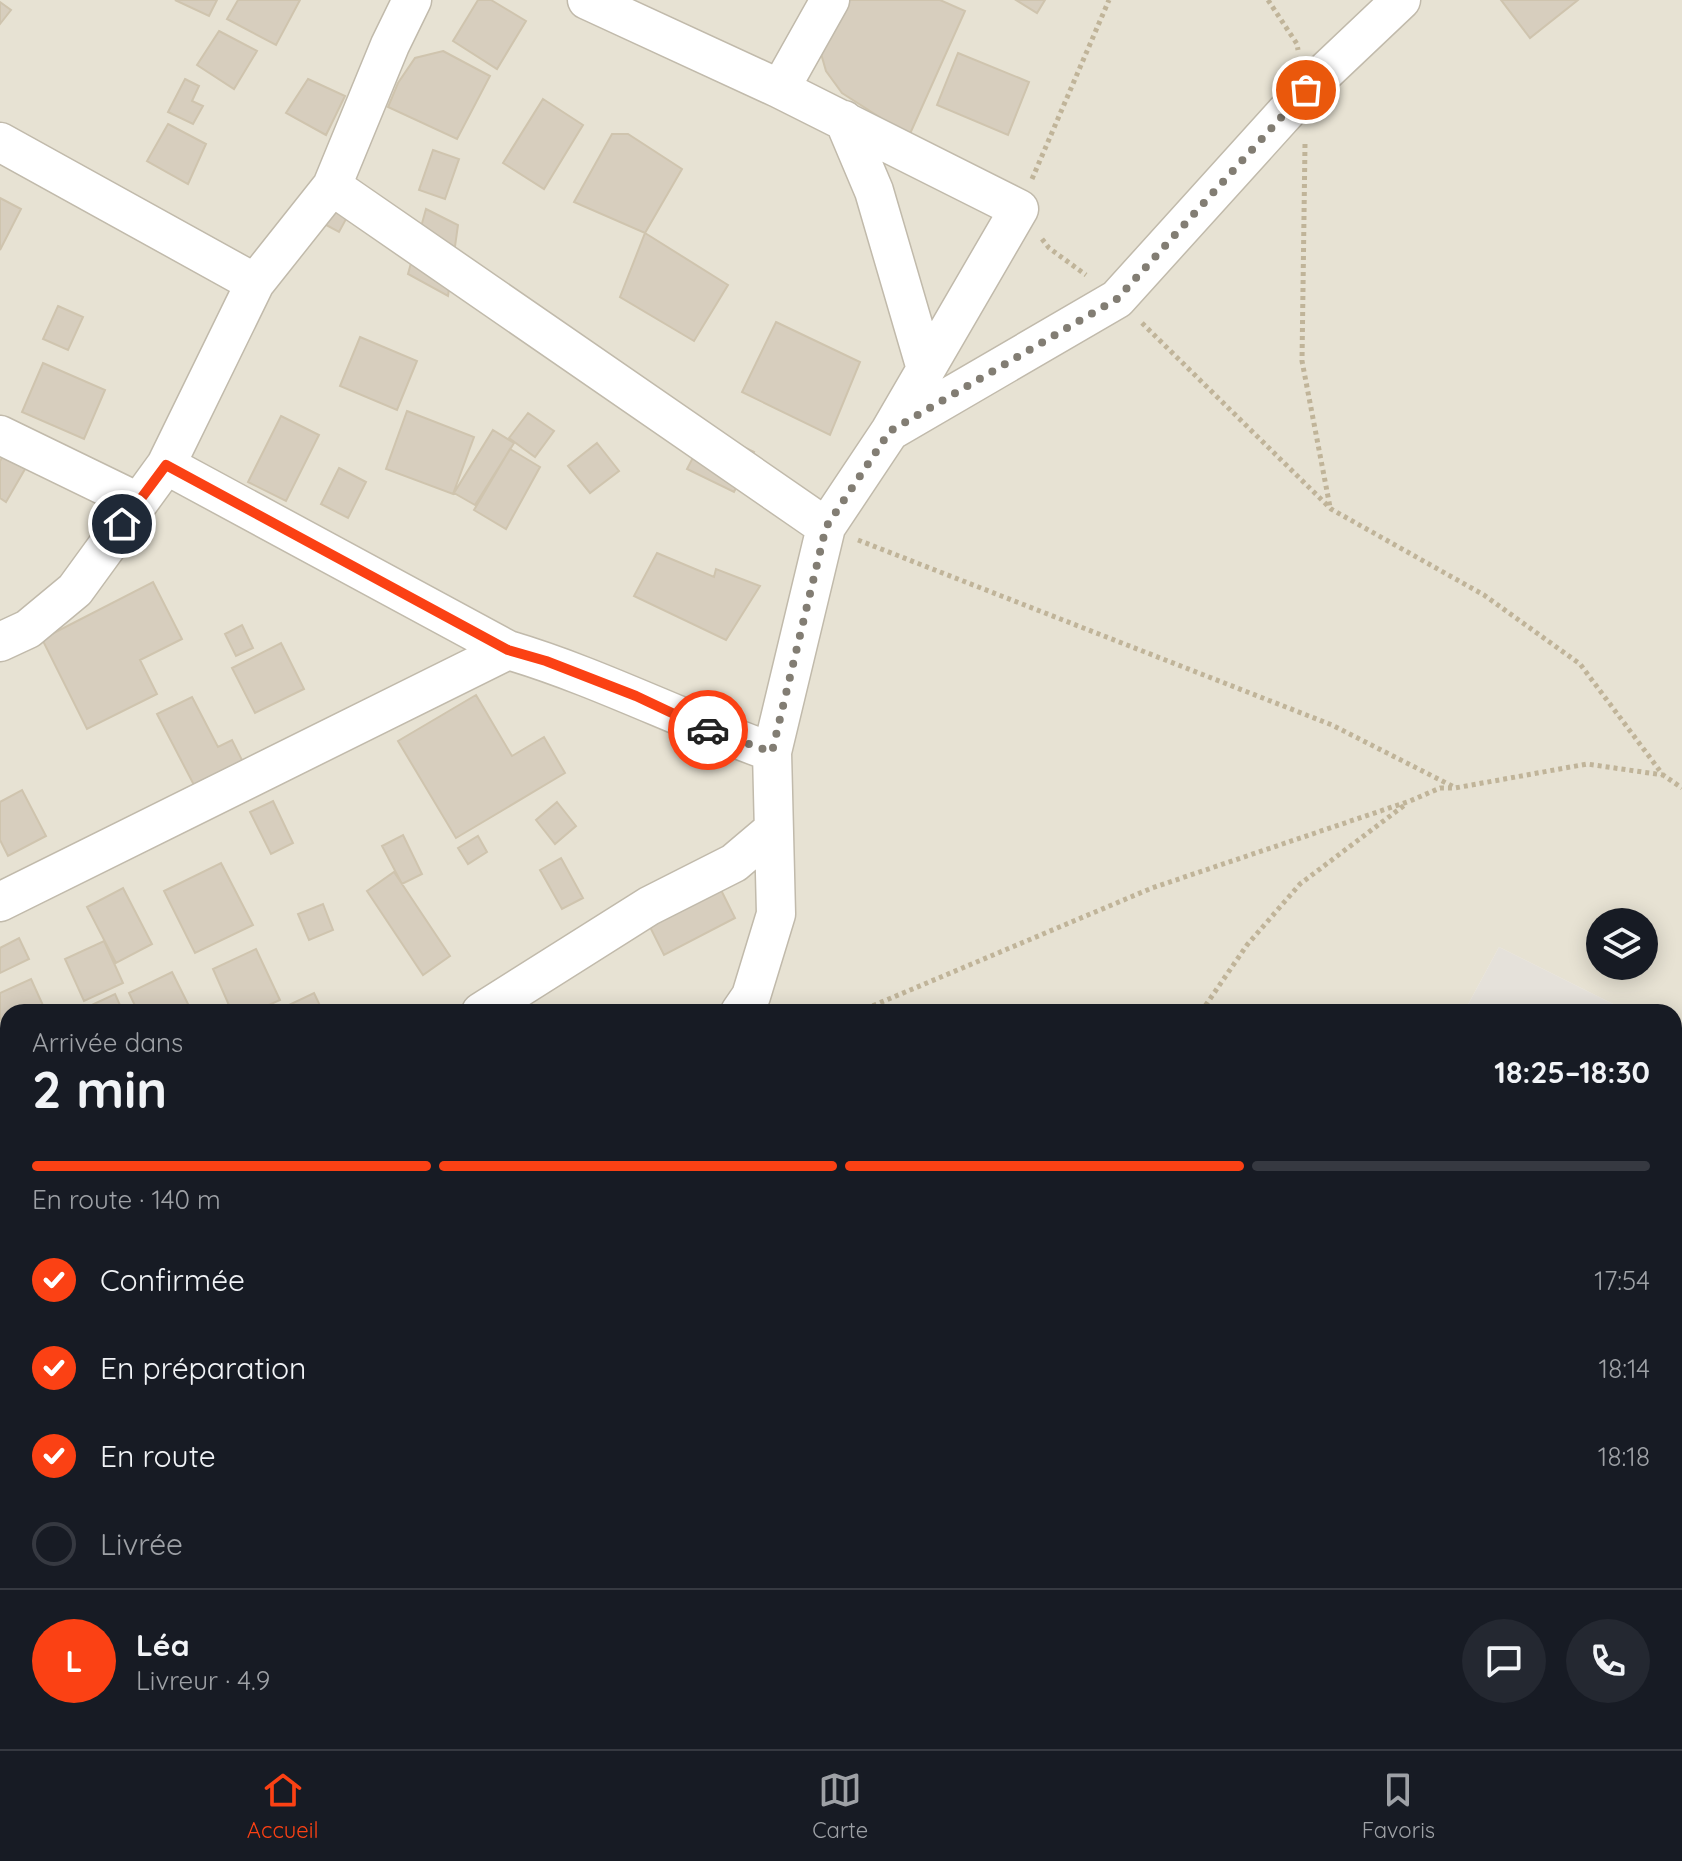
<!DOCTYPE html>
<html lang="fr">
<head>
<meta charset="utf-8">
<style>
	body { margin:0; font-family:Quicksand,sans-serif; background:#242831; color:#f1f3f6; height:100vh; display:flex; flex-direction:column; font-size:30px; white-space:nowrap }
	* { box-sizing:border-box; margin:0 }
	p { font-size:26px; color:#9ea1a6 }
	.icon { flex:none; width:44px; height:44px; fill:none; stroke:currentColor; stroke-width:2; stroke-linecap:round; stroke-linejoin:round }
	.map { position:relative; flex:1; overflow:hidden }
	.details { position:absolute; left:0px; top:1004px; width:1682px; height:746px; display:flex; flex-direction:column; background:#171b24; border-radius:24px 24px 0 0; box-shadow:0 4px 20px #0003 }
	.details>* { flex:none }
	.tools { position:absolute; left:1586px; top:908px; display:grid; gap:16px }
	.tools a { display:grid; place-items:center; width:72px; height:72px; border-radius:50%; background:#171b24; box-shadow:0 4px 20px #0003; font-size:40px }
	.pin { position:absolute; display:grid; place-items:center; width:68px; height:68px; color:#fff; margin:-34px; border:4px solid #fff; border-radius:50%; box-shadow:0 2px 8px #0007 }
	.courier { position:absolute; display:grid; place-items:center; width:80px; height:80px; margin:-40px; border:6px solid #fb4114; border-radius:50%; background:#fff; color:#222; box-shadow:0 2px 10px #0007 }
	.head em { font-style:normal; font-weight:700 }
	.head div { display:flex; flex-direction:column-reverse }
	.head { display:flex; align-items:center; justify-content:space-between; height:136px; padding:0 32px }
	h1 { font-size:52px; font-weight:700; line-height:60px }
	.bar { display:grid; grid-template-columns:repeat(4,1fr); gap:12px 8px; align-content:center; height:96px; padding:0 32px }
	.bar i { height:10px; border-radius:6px; background:#363941 }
	.bar .on { background:#fb4114 }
	.bar p { grid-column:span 4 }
	.line { display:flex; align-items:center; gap:20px; padding:0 32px; border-top:2px solid #363941 }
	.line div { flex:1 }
	.round { display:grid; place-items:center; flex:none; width:84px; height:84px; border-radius:42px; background:#242831 }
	ol { padding:0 32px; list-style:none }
	li { display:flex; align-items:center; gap:24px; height:88px }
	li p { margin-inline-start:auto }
	li .icon { padding:8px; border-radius:50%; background:#fb4114; color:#fff; stroke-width:4 }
	li:last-child { color:#9ea1a6 }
	li i { width:44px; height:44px; border:4px solid #363941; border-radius:50% }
	.menu { display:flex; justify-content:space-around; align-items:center; height:112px; border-top:2px solid #363941; background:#171b24; font-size:22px; color:#9ea1a6 }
	.menu a { display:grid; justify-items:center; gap:4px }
	.menu .on { color:#fb4114 }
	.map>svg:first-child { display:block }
	.residential { fill:#e7e2d3; fill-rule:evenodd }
	.industrial { fill:#e5e1da }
	.building { fill:#d7cebe; stroke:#cfc4ae; stroke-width:2 }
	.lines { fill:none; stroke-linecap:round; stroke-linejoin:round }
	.street-casing { stroke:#c1baab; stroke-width:41 }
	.path { stroke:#c0b499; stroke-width:5; stroke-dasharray:4 4; stroke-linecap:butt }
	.street { stroke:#fff; stroke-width:38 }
	.done { stroke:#827d73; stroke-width:8; stroke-dasharray:0 14.4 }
	.route { stroke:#fb4114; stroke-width:10 }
</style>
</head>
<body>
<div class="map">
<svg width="1682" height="1749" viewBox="0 0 1682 1749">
	<rect width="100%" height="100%" fill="#f3efe5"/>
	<path class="residential" d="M0,0h1682v1038l-8,-4v-22h-45l-130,-65 -35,65h-1456v730h1070l-4,7h-1074zM1600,922h44v44h-44z"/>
	<path class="industrial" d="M1499,947l130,65h-165z
		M1674,1034l8,4v711h-608l4,-7h596z"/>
	<path class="building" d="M175,0h42l-8,16z
		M238,0h62l-24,45 -49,-26z
		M478,0h13l35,21 -29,48 -44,-28z
		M843,0h97l25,11 -56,125 -67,-43 -16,-22 -6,-21z
		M1016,0h29l-8,13z
		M1501,0h77l-48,38z
		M0,2l11,8 -11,14z
		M219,31l38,20 -23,38 -37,-24z
		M443,51l47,25 -33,63 -69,-32 10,-24 17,-25z
		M958,53l71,29 -21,53 -71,-30z
		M185,79l14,7 -7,15 11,5 -10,18 -25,-12z
		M308,79l37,17 -19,39 -40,-22z
		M543,99l40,26 -39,64 -41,-26z
		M168,124l38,20 -18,40 -41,-23z
		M612,134h16l54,35 -37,64 -71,-31z
		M433,150l26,9 -14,40 -26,-9z
		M330,197l22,11 -13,24 -22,-12z
		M0,198l21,11 -21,41z
		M426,209l32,16 -10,71 -40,-22z
		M645,233l83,52 -34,56 -74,-44z
		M58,306l25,11 -15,33 -25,-11z
		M776,322l84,40 -30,73 -88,-43z
		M360,337l57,24 -20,49 -57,-24z
		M43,363l62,27 -21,49 -62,-27z
		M407,411l67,26 -21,57 -67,-25z
		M528,413l26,18 -19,26 -26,-19z
		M281,416l38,19 -33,66 -38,-19z
		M493,430l21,13 -39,62 -21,-12z
		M721,436l33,16 -20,40 -47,-23 11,-21z
		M597,443l22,28 -29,22 -22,-27z
		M510,449l30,18 -34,62 -32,-19z
		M3,456l22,13 -19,33 -6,-4v-37z
		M339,468l27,14 -18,36 -27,-14z
		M657,553l57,24 2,-8 44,17 -34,54 -92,-44z
		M153,582l29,57 -42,21 17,34 -70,35 -45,-90z
		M242,625l11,23 -17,8 -11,-22z
		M281,643l23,46 -49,24 -23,-45z
		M476,695l36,61 32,-19 21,36 -109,65 -58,-97z
		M192,697l26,50 14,-7 11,22 -48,25 -38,-73z
		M22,790l24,46 -38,20 -8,-16v-38z
		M273,801l20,42 -22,11 -21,-42z
		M557,802l19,24 -21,18 -19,-24z
		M403,835l19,39 -20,10 -20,-38z
		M478,836l9,16 -19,12 -10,-16z
		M561,858l22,40 -21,11 -22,-39z
		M221,863l32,62 -58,28 -31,-62z
		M394,872l56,84 -27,19 -56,-84z
		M123,888l29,56 -36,19 -29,-56z
		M720,888l15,30 -71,37 -15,-30z
		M323,904l10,26 -24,10 -11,-26z
		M19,938l10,21 -29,14v-25z
		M104,941l19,42 -39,18 -19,-42z
		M256,949l24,51 -27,12h-21l-19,-43z
		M172,972l20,40h-54l-9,-19z
		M31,979l15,33h-38v23l-8,-17v-25z
		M314,993l9,19h-30l-4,-7z
		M115,994l8,18h-46z
		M1674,1394l8,4v351h-424l4,-7h412z
		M36,1742h46l3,7h-45z
		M86,1742h20l-13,7h-3z
		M124,1742h29l-12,7h-13z
		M395,1742h21l-4,7z
		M444,1742h65l-3,7h-65z
		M526,1742l16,7h-20z
		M553,1742h44l-3,7h-40l-5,-2z"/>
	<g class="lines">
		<defs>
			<path id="street" d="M587,0l193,89 239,120 -129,222 -64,96 -54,225 4,162 -25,82 -11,16
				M780,89l50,-89
				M844,120l30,71 52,178
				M0,142l255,141
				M332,186l494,341
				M892,430l225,-131 189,-209 95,-90
				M0,435l138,67
				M166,465l342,185c91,27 175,71 264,102
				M0,642l28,-13 47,-39 91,-125 89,-182 77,-97 58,-141 22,-45
				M0,902l508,-252
				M481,1012l168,-106 85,-43 39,-33
				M0,1094l8,17
				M0,1294l8,-7
				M246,1742l3,7
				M581,1749l2,-7"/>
		</defs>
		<use href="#street" class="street-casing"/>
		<path class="path" d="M1268,0l29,44 1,6
			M1305,144l-3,217 28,146
			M1032,179l77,-179
			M1042,239l7,9 37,27
			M1142,323l189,186 153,86 96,69 83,111 19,13
			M858,540l474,185 122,62
			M858,1012l294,-124 258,-87 30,-13h15l132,-24 76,11
			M1201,1012l46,-67 53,-61 106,-80
			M641,1749l6,-7"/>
		<use href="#street" class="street"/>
	</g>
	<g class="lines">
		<path class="done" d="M708,730l64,22 54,-225 64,-96 227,-132 189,-209"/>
		<path class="route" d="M122,524l44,-59 342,185 38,11 90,35 72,34"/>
	</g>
</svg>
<div class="tools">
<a><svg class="icon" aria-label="layers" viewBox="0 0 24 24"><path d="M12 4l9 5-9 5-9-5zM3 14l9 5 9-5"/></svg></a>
</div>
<div class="pin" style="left:1306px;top:90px;background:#ea580c"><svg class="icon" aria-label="bag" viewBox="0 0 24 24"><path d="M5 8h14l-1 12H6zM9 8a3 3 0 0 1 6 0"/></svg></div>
<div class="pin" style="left:122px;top:524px;background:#1f2937"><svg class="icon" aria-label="home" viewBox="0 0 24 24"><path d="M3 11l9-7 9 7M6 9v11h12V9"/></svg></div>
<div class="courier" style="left:708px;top:730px"><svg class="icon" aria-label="car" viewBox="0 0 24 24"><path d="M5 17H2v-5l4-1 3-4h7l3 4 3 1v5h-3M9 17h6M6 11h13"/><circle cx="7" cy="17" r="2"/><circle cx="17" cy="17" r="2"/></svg></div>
<section class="details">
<div class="head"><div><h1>2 min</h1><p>Arrivée dans</p></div><em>18:25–18:30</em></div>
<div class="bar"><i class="on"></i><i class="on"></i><i class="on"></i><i></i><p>En route · 140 m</p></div>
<ol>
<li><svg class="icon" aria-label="check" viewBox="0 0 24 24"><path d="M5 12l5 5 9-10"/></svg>Confirmée<p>17:54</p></li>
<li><svg class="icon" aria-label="check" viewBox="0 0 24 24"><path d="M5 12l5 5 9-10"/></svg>En préparation<p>18:14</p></li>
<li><svg class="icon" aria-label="check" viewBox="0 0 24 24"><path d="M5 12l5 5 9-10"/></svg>En route<p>18:18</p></li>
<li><i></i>Livrée</li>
</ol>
<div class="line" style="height:144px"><b class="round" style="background:#fb4114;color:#fff">L</b><div><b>Léa</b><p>Livreur · 4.9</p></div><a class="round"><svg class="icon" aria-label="chat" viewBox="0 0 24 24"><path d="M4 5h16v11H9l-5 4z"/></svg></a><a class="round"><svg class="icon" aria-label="phone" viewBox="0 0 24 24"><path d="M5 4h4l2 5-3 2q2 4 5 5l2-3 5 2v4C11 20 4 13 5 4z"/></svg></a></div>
</section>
</div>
<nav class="menu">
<a class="on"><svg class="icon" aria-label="home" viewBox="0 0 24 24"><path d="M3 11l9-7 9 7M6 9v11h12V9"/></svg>Accueil</a>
<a><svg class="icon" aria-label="map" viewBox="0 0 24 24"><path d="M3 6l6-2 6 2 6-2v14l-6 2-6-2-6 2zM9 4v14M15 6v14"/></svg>Carte</a>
<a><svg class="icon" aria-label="saved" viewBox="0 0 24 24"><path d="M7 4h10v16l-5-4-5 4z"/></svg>Favoris</a>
</nav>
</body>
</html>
